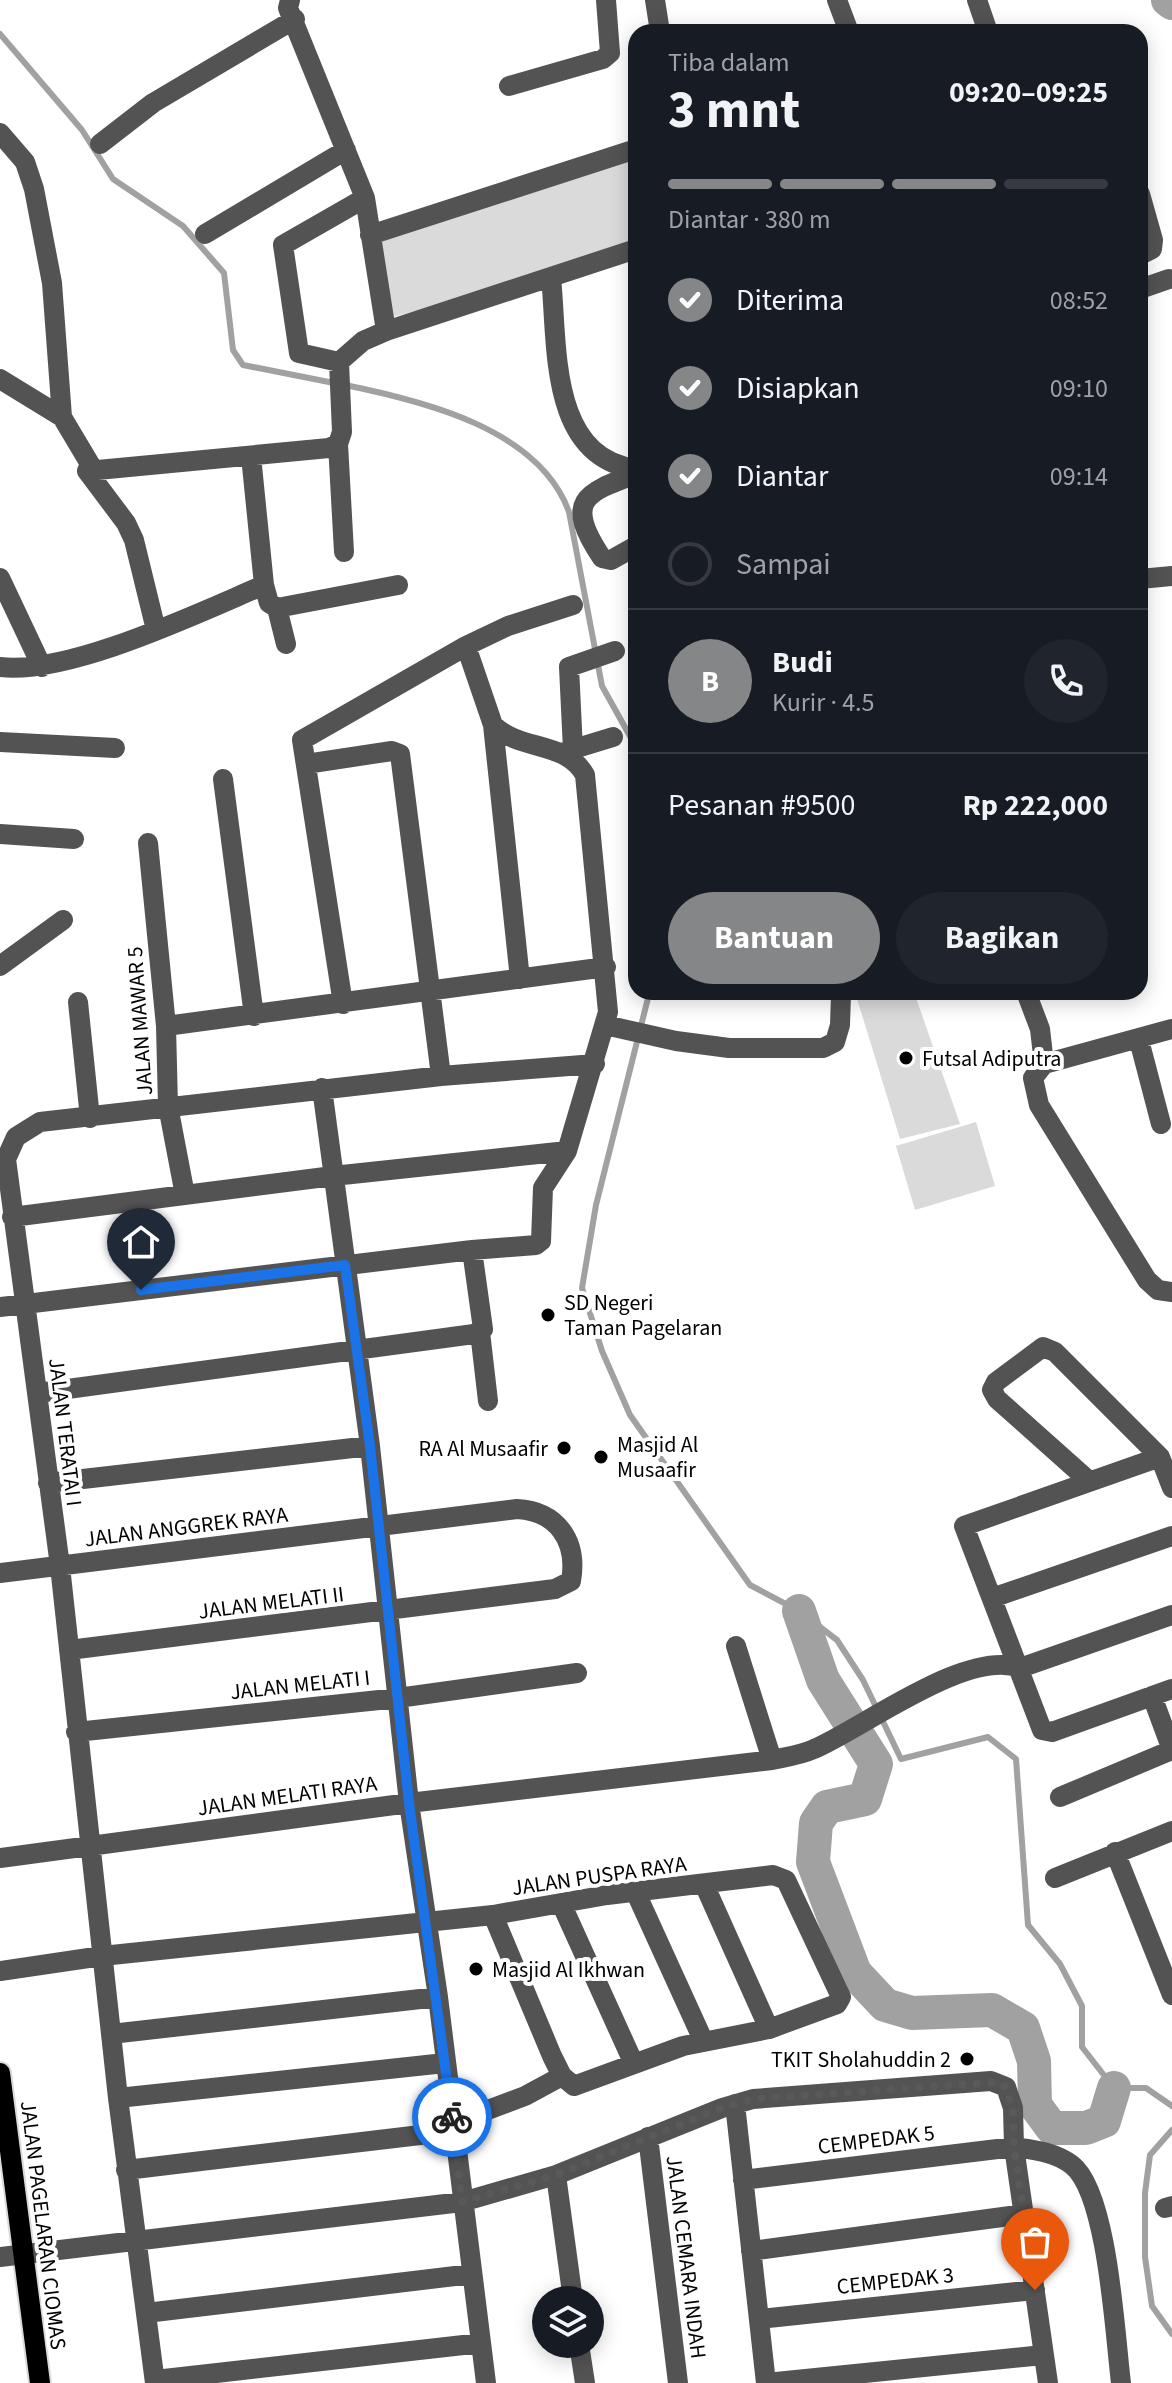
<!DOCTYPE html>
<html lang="id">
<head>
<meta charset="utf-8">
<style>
	body { margin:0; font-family:"Source Sans 3",sans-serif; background:#20242c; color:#f1f3f6; height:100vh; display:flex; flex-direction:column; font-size:30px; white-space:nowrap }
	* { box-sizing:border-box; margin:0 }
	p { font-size:26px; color:#9ea1a6 }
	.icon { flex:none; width:44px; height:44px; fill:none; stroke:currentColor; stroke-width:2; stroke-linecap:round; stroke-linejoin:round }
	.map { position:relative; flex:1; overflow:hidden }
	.side { position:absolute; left:628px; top:24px; width:520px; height:976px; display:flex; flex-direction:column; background:#171b24; border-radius:24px; box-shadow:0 4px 20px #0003 }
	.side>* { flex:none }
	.controls { position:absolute; left:532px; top:2286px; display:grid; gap:16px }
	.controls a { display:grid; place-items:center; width:72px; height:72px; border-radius:50%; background:#171b24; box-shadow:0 4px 20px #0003; font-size:40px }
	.pin { position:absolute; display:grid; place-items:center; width:68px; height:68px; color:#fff; margin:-82px -34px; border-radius:50% 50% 50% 0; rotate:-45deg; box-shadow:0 0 8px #0007 }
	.pin .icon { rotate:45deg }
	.courier { position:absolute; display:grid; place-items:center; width:80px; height:80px; margin:-40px; border:6px solid #1a73e8; border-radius:50%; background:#fff; color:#222; box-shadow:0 2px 10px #0007 }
	.head em { font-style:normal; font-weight:700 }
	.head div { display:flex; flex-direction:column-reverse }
	.head { display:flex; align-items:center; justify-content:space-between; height:136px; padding:0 40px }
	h1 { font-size:52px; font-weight:700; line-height:60px }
	.bar { display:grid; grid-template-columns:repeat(4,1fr); gap:12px 8px; align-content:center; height:96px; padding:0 40px }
	.bar i { height:10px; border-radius:6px; background:#363941 }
	.bar .on { background:#858687 }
	.bar p { grid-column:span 4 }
	.line { display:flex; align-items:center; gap:20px; padding:0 40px; border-top:2px solid #363941 }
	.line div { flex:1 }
	.round { display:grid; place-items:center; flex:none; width:84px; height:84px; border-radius:42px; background:#20242c }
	ol { padding:0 40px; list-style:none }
	li { display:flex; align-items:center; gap:24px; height:88px }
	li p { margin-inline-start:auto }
	li .icon { padding:8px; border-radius:50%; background:#858687; color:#fff; stroke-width:4 }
	li:last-child { color:#9ea1a6 }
	li i { width:44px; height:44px; border:4px solid #363941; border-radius:50% }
	.action { display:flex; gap:16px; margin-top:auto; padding:16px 40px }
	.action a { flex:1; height:92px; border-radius:48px; background:#858687; color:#fff; font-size:32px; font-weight:700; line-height:92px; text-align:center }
	.action a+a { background:#20242c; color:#f1f3f6 }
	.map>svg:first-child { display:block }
	.green { fill:#dadada }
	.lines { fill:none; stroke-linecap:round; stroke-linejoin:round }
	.stream { stroke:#a1a1a1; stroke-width:6 }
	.river { stroke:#a1a1a1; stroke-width:34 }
	.major-casing { stroke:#dbdbdb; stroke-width:24 }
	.minor { stroke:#535353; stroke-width:20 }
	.major { stroke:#000; stroke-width:20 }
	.done { stroke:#595959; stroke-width:8; stroke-dasharray:0 14.4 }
	.route { stroke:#1a73e8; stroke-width:10 }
	.poi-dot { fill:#000; stroke:#fff; stroke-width:3 }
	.labels { text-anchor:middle; stroke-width:8; stroke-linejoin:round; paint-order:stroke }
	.street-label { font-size:22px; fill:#000; stroke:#fff }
	.poi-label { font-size:22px; fill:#000; stroke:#fff; text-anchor:start }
</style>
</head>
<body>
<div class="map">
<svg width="1172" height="2383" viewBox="0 0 1172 2383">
	<rect width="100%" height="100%" fill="#fff"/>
	<path class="green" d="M636,154v92l-85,31 -159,40 -17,-79z
		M855,992h59l46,132 -60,15z
		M976,1122l19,64 -80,24 -19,-64z"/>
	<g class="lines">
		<path class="stream" d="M0,34l82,96 31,49 70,47 41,47 9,77 10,15 91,18
			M345,385c79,16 194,44 224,127l33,174 34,61
			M659,992l-11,6 -52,207 -14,83 20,63 28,64 120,170 49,26 38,29 26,40 38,79 87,-22 28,22 12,166 32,39 22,42v41l32,41h32l26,18
			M1172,2130l-22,25 -5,38v64l7,49 20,28"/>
		<path class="river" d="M1168,0l4,3
			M799,1611l24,69 53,84 -11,35 -38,8 -11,16 -3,39 42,111 30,32 27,8 80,-3 31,18 11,33 1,44 17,23h34l18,-7 10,-33"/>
		<defs>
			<path id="major" d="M0,2073l40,310"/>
		</defs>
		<use href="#major" class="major-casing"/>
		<path class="minor" d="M290,0l-2,8 77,190 21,133
			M655,0l5,32
			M837,0l12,32
			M977,0l11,32
			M509,86l94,-27 7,-6 -4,-53
			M0,133l25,29 9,27 18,94 10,134 28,47 -3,7 39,52 8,17 22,90
			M100,144l53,-41 142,-84
			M1140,194l13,46 -1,9 -12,6
			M365,198l-82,47 16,108 40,9 24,-21 23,-10 250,-82
			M205,234l141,-84
			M370,235l266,-86
			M551,277c7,67 -3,180 85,192
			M1140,289l29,-10
			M0,379l62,38
			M338,444l6,108
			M87,471l242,-23 9,-4 4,-12 -3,-70
			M636,474c-52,19 -72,27 -34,84l9,2 25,-14
			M0,578l42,89
			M1140,579l32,-3
			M264,585l5,18 8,5 121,-23
			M277,608l9,36
			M466,646l27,79 27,254
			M0,667c69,8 198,-54 264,-82l-13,-129
			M0,742l115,6
			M573,750l-4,-83 46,-16
			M564,752l49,-15
			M306,764l86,-13 8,3 41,322
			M223,779l31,237
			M0,834l74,5
			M148,843l18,183 2,80 17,89
			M0,966l63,-46
			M1026,992l14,37 4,35 -11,14 6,27 108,175 11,10 14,2
			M78,1002l12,116
			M343,1004l-41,-264 164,-94 42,-20 65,-21
			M605,1025l71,16 53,7h94l12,-6 5,-17 1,-31 5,-2
			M166,1026l440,-59
			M1139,1040l22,84
			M1044,1064l128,-35
			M322,1088l48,358 39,357 29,194 48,386
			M12,1217l321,-41 234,-25
			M0,1307l472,-57
			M480,1332l8,69
			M38,1393l436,-59 9,-5 -11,-79 64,-5 5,-4 2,-53 24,-37 41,-139 -23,-237c-20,-35 -64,-23 -92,-50
			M1160,1457l-196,69 78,204 10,2 120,-43
			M1089,1481l-92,-82 -5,-9 4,-8 47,-35 12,5 105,105 12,31
			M48,1483l322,-37
			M0,1573l517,-64c40,2 61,32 54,72l-16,8 -486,61
			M992,1598l180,-62
			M736,1646l36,114
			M1020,1668l152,-53
			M1152,1696l20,54
			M76,1732l322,-34 179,-25
			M1060,1797l112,-47
			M1115,1852l57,143
			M0,1858l409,-55 363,-43c14,-3 29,-5 42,-11 49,-21 153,-101 206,-81
			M1055,1878l117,-47
			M704,1884l65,145
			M636,1893l67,147
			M561,1903l73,161
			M0,1971l102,-15 391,-41 114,-20 166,-20 13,5 55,117 -4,7 -68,25 -86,17 -109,40 -12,-10 -10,-20 -59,-141
			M111,2034l327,-37
			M118,2098l327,-35
			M735,2104l31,279
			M453,2123l72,-27 37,-20
			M648,2137l30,246
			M126,2170l328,-39
			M556,2175l17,125
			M743,2180l271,-33c20,3 42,5 58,18 36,28 43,171 49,218
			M1165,2208l7,-2
			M751,2251l273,-37
			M0,2257l462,-55 94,-27 166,-67 31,-9 238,-18 15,6 7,21 1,39 34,236
			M146,2313l326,-39
			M759,2319l276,-29
			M579,2344l6,39
			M155,2380l326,-37
			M155,2383l-37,-285 -58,-532 -54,-407 10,-22 24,-15 401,-46 154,-12
			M766,2383l277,-28"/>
		<use href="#major" class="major"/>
	</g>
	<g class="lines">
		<path class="done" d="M452,2117l10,85 94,-27 166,-67 31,-9 246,-17 7,5 7,21 1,39 21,143"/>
		<path class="route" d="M141,1290l204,-25 25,181 39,357 43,314"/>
	</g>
	<g class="poi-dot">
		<circle cx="906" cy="1058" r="8"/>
		<circle cx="548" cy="1315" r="8"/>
		<circle cx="564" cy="1448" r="8"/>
		<circle cx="601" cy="1457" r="8"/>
		<circle cx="476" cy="1969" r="8"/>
		<circle cx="967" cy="2059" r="8"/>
	</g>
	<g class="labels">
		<g class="street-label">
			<text transform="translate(139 1021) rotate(-94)" y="8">JALAN MAWAR 5</text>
			<text transform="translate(66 1432) rotate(83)" y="8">JALAN TERATAI I</text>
			<text transform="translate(186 1526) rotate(-7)" y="8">JALAN ANGGREK RAYA</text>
			<text transform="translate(271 1602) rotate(-7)" y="8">JALAN MELATI II</text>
			<text transform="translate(300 1684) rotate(-6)" y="8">JALAN MELATI I</text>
			<text transform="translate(287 1795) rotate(-8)" y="8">JALAN MELATI RAYA</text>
			<text transform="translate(599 1875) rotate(-8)" y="8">JALAN PUSPA RAYA</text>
			<text transform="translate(876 2139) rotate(-7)" y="8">CEMPEDAK 5</text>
			<text transform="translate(44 2225) rotate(83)" y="8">JALAN PAGELARAN CIOMAS</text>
			<text transform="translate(687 2257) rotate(83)" y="8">JALAN CEMARA INDAH</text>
			<text transform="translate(895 2280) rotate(-6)" y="8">CEMPEDAK 3</text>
		</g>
		<g class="poi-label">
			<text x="922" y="1066">Futsal Adiputra</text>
			<text x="564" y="1310">SD Negeri<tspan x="564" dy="25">Taman Pagelaran</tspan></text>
			<text x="617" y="1452">Masjid Al<tspan x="617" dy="25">Musaafir</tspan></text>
			<text x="548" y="1456" text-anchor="end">RA Al Musaafir</text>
			<text x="492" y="1977">Masjid Al Ikhwan</text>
			<text x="951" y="2067" text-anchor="end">TKIT Sholahuddin 2</text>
		</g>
	</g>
</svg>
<div class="controls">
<a><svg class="icon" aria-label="layers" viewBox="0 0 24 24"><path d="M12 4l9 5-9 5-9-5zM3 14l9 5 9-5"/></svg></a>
</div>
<div class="pin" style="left:1035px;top:2290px;background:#ea580c"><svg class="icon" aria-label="bag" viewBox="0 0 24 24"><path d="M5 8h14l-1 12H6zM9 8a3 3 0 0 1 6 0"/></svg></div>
<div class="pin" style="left:141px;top:1290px;background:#1f2937"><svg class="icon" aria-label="home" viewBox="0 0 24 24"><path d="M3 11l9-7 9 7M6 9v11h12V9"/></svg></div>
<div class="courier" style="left:452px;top:2117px"><svg class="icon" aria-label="bike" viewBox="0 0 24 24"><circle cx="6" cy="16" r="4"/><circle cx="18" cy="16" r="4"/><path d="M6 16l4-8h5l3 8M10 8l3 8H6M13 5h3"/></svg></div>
<section class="side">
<div class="head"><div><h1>3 mnt</h1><p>Tiba dalam</p></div><em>09:20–09:25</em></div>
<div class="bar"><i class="on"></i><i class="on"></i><i class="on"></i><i></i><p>Diantar · 380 m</p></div>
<ol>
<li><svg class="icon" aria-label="check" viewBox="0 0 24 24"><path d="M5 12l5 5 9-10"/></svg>Diterima<p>08:52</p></li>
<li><svg class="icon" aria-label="check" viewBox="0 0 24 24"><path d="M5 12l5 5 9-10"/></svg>Disiapkan<p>09:10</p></li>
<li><svg class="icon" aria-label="check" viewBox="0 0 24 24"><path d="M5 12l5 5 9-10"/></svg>Diantar<p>09:14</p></li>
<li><i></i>Sampai</li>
</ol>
<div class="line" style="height:144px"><b class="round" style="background:#858687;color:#fff">B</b><div><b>Budi</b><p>Kurir · 4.5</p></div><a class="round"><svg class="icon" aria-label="phone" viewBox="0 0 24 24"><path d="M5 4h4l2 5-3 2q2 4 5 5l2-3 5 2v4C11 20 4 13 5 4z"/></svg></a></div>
<div class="line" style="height:104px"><div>Pesanan #9500</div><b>Rp 222,000</b></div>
<div class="action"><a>Bantuan</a><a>Bagikan</a></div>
</section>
</div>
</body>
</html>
